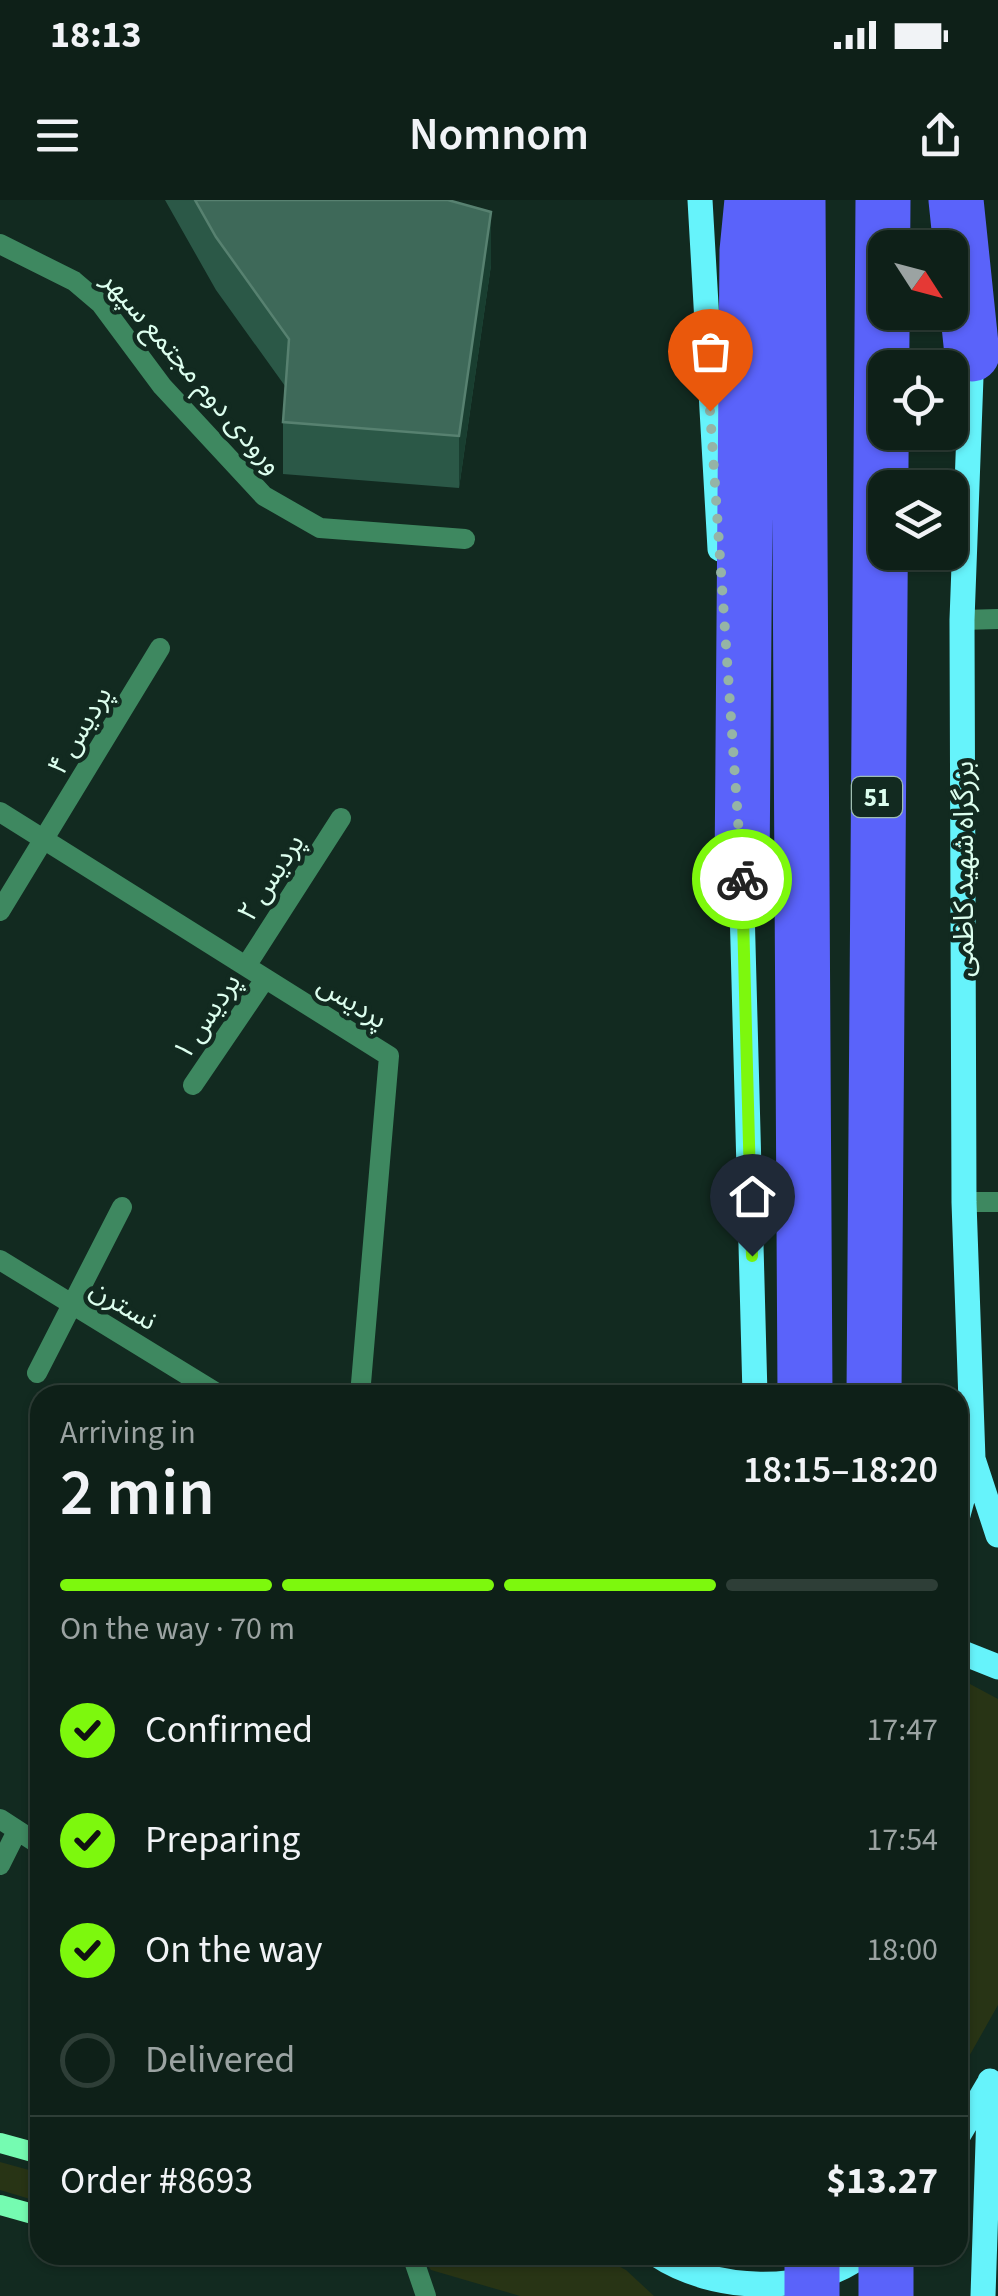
<!DOCTYPE html>
<html lang="en">
<head>
<meta charset="utf-8">
<style>
	body { margin:0; font-family:"Source Sans 3","Noto Sans Arabic",sans-serif; background:#172821; color:#f1f3f6; height:100vh; display:flex; flex-direction:column; font-size:38px; white-space:nowrap }
	* { box-sizing:border-box; margin:0 }
	p { font-size:32px; color:#9ba3a2 }
	.icon { flex:none; width:55px; height:55px; fill:none; stroke:currentColor; stroke-width:2; stroke-linecap:round; stroke-linejoin:round }
	.map { position:relative; flex:1; overflow:hidden }
	.sheet { position:absolute; left:30px; top:1185px; width:938px; height:880px; display:flex; flex-direction:column; background:#0e2018; border-radius:30px; box-shadow:0 2px 8px #0004,0 0 0 2px #2e3e37 }
	.sheet>* { flex:none }
	.needle { width:65px; rotate:126deg }
	.tools { position:absolute; left:868px; top:30px; display:grid; gap:20px }
	.tools a { display:grid; place-items:center; width:100px; height:100px; border-radius:20px; background:#0e2018; box-shadow:0 2px 8px #0004,0 0 0 2px #2e3e37; font-size:50px }
	.pin { position:absolute; display:grid; place-items:center; width:85px; height:85px; color:#fff; margin:-102px -42px; border-radius:50% 50% 50% 0; rotate:-45deg; box-shadow:0 0 10px #0007 }
	.pin .icon { rotate:45deg }
	.courier { position:absolute; display:grid; place-items:center; width:100px; height:100px; margin:-50px; border:8px solid #7df80d; border-radius:50%; background:#fff; color:#222; box-shadow:0 2px 12px #0007 }
	.headline em { font-style:normal; font-weight:600 }
	.headline div { display:flex; flex-direction:column-reverse }
	.headline { display:flex; align-items:center; justify-content:space-between; height:170px; padding:0 30px }
	h1 { font-size:65px; font-weight:600; line-height:75px }
	.bar { display:grid; grid-template-columns:repeat(4,1fr); gap:15px 10px; align-content:center; height:120px; padding:0 30px }
	.bar i { height:12px; border-radius:8px; background:#2e3e37 }
	.bar .current { background:#7df80d }
	.bar p { grid-column:span 4 }
	.line { display:flex; align-items:center; gap:25px; padding:0 30px; border-top:2px solid #2e3e37 }
	.line div { flex:1 }
	ol { padding:0 30px; list-style:none }
	li { display:flex; align-items:center; gap:30px; height:110px }
	li p { margin-inline-start:auto }
	li .icon { padding:10px; border-radius:50%; background:#7df80d; color:#111; stroke-width:4 }
	li:last-child { color:#9ba3a2 }
	li i { width:55px; height:55px; border:5px solid #2e3e37; border-radius:50% }
	.status { display:flex; justify-content:space-between; align-items:center; height:70px; padding:0 50px; background:#0e2018; direction:ltr }
	.status svg { height:28px; fill:currentColor }
	header { display:flex; justify-content:space-between; align-items:center; height:130px; padding:0 30px; background:#0e2018; font-size:45px; font-weight:600 }
	.map>svg:first-child { display:block }
	.green { fill:#283415 }
	.lines { fill:none; stroke-linecap:round; stroke-linejoin:round }
	.street { stroke:#3e8860; stroke-width:20 }
	.secondary { stroke:#75fbb1; stroke-width:20 }
	.primary { stroke:#66f3fb; stroke-width:25 }
	.highway { stroke:#5a63fa; stroke-width:55 }
	.wall { fill:#2b5847 }
	.shaded-wall { fill:#193e30 }
	.building { fill:#3e6959; stroke:#578170; stroke-width:2.5 }
	.done { stroke:#95b4a6; stroke-width:10; stroke-dasharray:0 18 }
	.route { stroke:#7df80d; stroke-width:12 }
	.labels { text-anchor:middle; stroke-width:9; stroke-linejoin:round; paint-order:stroke }
	.shield { fill:#122a20; stroke:#9fbeb0; stroke-width:2.5 }
	.shield-label { font-size:25px; font-weight:bold; fill:#dcfeee }
	.street-label { font-size:28px; fill:#dcfeee; stroke:#122a20 }
</style>
</head>
<body>
<div class="status"><b>18:13</b><svg viewBox="0 0 49 12"><path d="M0 12V9h3v3zM5 12V6h3v6zM10 12V3h3v9zM15 12V0h3v12zM26 1h20v11H26zM47 4h2v5h-2z"/></svg></div>
<header><svg class="icon" aria-label="menu" viewBox="0 0 24 24"><path d="M4 6h16M4 12h16M4 18h16"/></svg>Nomnom<svg class="icon" aria-label="share" viewBox="0 0 24 24"><path d="M12 15V3M7 8l5-5 5 5M5 13v7h14v-7"/></svg></header>
<div class="map">
<svg width="998" height="2096" viewBox="0 0 998 2096">
	<rect width="100%" height="100%" fill="#122a20"/>
	<path class="green" d="M958,1483l12,1 28,15v306l-40,71z
		M0,1962l40,11v29l-40,-12z
		M597,2055l29,15 28,26h-134l-89,-26 -9,-13z"/>
	<g class="lines">
		<path class="street" d="M0,44l74,37 27,23 61,82 102,110 56,32 145,11
			M962,420l36,-1
			M0,612l389,244 -29,339
			M0,711l160,-263
			M246,766l95,-148
			M193,885l72,-106
			M964,1002h34
			M0,1060l220,135
			M37,1173l85,-166
			M0,1619l40,26
			M0,1665l17,-34
			M412,2055l14,41"/>
		<path class="secondary" d="M0,1943l40,11
			M0,2005l40,11
			M174,2055h86"/>
		<path class="primary" d="M700,0l20,349
			M972,150l-10,270 2,582 9,257 25,76
			M741,669l14,526
			M958,1315l15,-56
			M958,1451l40,16
			M958,1936l30,-51
			M657,2055c55,37 152,41 205,0
			M983,2096l7,-215"/>
		<path class="highway" d="M798,0l7,1195
			M956,0l16,154
			M742,675l5,-624 5,-51
			M874,1195l9,-1195
			M812,2055v41
			M886,2055v41"/>
	</g>
	<path class="wall" d="M165,0h283l43,65 -32,223 -176,-14v-52l2,-36 -69,-96z"/>
	<path class="shaded-wall" d="M491,12v53l-32,223v-52z"/>
	<path class="building" d="M195,0h253l43,12 -32,224 -176,-14 6,-83 -73,-102z"/>
	<g class="lines">
		<path class="done" d="M710,211l32,468"/>
		<path class="route" d="M742,679l10,377"/>
	</g>
	<g class="labels">
		<rect class="shield" x="852" y="577" width="50" height="40" rx="8"/>
		<g class="shield-label">
			<text x="877" y="606">51</text>
		</g>
		<g class="street-label">
			<text transform="translate(193 172) rotate(49)" y="10">ورودی دوم مجتمع سپهر</text>
			<text transform="translate(79 530) rotate(-59)" y="10">پردیس ۴</text>
			<text transform="translate(963 669) rotate(-90)" y="10">بزرگراه شهید کاظمی</text>
			<text transform="translate(270 677) rotate(-57)" y="10">پردیس ۲</text>
			<text transform="translate(353 801) rotate(32)" y="10">پردیس</text>
			<text transform="translate(206 816) rotate(-56)" y="10">پردیس ۱</text>
			<text transform="translate(124 1104) rotate(31)" y="10">نسترن</text>
		</g>
	</g>
</svg>
<div class="tools">
<a><svg class="needle" viewBox="-14 -14 28 28"><path d="M0-13l5 13h-10z" fill="#e53935"/><path d="M0 13l5-13h-10z" fill="#9ba3a2"/></svg></a>
<a><svg class="icon" aria-label="locate" viewBox="0 0 24 24"><circle cx="12" cy="12" r="6"/><path d="M12 2v4M12 18v4M2 12h4M18 12h4"/></svg></a>
<a><svg class="icon" aria-label="layers" viewBox="0 0 24 24"><path d="M12 4l9 5-9 5-9-5zM3 14l9 5 9-5"/></svg></a>
</div>
<div class="pin" style="left:710px;top:211px;background:#ea580c"><svg class="icon" aria-label="bag" viewBox="0 0 24 24"><path d="M5 8h14l-1 12H6zM9 8a3 3 0 0 1 6 0"/></svg></div>
<div class="pin" style="left:752px;top:1056px;background:#1f2937"><svg class="icon" aria-label="home" viewBox="0 0 24 24"><path d="M3 11l9-7 9 7M6 9v11h12V9"/></svg></div>
<div class="courier" style="left:742px;top:679px"><svg class="icon" aria-label="bike" viewBox="0 0 24 24"><circle cx="6" cy="16" r="4"/><circle cx="18" cy="16" r="4"/><path d="M6 16l4-8h5l3 8M10 8l3 8H6M13 5h3"/></svg></div>
<section class="sheet">
<div class="headline"><div><h1>2 min</h1><p>Arriving in</p></div><em>18:15–18:20</em></div>
<div class="bar"><i class="current"></i><i class="current"></i><i class="current"></i><i></i><p>On the way · 70 m</p></div>
<ol>
<li><svg class="icon" aria-label="check" viewBox="0 0 24 24"><path d="M5 12l5 5 9-10"/></svg>Confirmed<p>17:47</p></li>
<li><svg class="icon" aria-label="check" viewBox="0 0 24 24"><path d="M5 12l5 5 9-10"/></svg>Preparing<p>17:54</p></li>
<li><svg class="icon" aria-label="check" viewBox="0 0 24 24"><path d="M5 12l5 5 9-10"/></svg>On the way<p>18:00</p></li>
<li><i></i>Delivered</li>
</ol>
<div class="line" style="height:130px"><div>Order #8693</div><b>$13.27</b></div>
</section>
</div>
</body>
</html>
